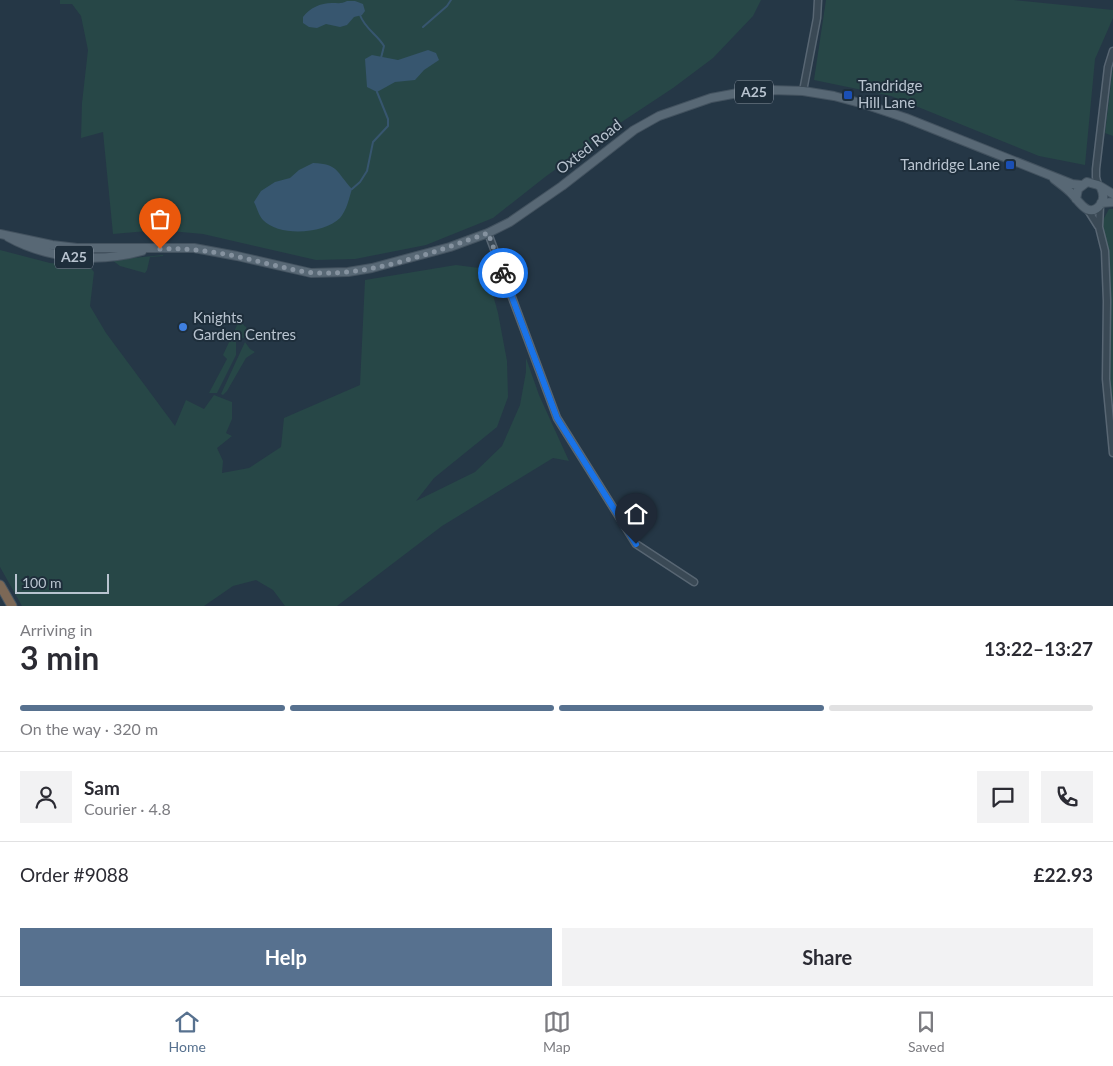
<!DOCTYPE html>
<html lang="en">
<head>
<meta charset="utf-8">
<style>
	body { margin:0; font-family:Lato,sans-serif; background:#f2f2f3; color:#2b2b33; height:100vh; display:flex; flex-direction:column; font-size:19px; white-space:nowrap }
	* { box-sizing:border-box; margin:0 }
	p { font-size:16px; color:#7c7c81 }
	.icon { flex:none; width:28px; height:28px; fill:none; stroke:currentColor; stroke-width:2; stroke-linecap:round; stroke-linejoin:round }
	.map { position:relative; height:606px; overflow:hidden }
	.panel { display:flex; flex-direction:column; background:#fff; flex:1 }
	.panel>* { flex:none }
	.scale { position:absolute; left:15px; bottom:12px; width:94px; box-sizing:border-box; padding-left:5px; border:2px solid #b8c3cf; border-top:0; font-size:14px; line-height:18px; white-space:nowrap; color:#b8c3cf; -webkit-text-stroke:4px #1e2e3b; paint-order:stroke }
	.pin { position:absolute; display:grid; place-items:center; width:42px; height:42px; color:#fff; margin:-51px -21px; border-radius:50% 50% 50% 0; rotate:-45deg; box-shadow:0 0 5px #0007 }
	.pin .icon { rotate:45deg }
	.courier { position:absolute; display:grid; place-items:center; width:50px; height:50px; margin:-25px; border:4px solid #1a73e8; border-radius:50%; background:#fff; color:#222; box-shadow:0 1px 6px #0007 }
	.head em { font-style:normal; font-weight:700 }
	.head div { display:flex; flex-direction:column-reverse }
	.head { display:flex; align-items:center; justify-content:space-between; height:85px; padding:0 20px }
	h1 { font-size:32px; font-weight:700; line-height:38px }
	.bar { display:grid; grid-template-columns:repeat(4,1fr); gap:8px 5px; align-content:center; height:60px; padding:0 20px }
	.bar i { height:6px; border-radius:4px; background:#e1e1e2 }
	.bar .active { background:#57718f }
	.bar p { grid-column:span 4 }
	.line { display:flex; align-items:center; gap:12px; padding:0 20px; border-top:1px solid #e1e1e2 }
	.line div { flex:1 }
	.round { display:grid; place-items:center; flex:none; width:52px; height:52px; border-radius:0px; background:#f2f2f3 }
	.primary-button { display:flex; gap:10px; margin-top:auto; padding:10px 20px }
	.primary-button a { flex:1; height:58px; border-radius:0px; background:#57718f; color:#fff; font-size:20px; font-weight:700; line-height:58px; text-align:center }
	.primary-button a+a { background:#f2f2f3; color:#2b2b33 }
	.dock { display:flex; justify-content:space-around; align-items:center; height:70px; border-top:1px solid #e1e1e2; background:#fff; font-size:14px; color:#7c7c81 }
	.dock a { display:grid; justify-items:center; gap:2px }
	.dock .active { color:#57718f }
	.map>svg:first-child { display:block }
	.green { fill:#274747 }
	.water { fill:#37566f }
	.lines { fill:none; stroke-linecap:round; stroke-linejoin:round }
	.stream { stroke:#37566f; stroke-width:2 }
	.minor-casing { stroke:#586673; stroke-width:9 }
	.major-casing { stroke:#43525f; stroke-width:10 }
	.highway-casing { stroke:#445360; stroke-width:11 }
	.minor { stroke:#3a4955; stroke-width:6 }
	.major { stroke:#586875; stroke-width:8 }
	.highway { stroke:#7c6856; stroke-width:9 }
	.done { stroke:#85929f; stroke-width:5; stroke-dasharray:0 9 }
	.route { stroke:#1a73e8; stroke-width:6 }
	.transit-dot { fill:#1a4fb4; stroke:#1e2e3b; stroke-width:2 }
	.shop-dot { fill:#3f7fe0; stroke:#1e2e3b; stroke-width:2 }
	.labels { text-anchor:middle; stroke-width:4; stroke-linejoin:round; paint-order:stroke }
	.shield { fill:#1e2e3b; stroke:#8a96a3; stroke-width:1 }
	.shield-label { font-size:14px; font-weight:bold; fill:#b8c3cf }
	.poi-label { font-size:15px; fill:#b8c3cf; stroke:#1e2e3b; text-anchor:start }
	.street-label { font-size:15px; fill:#b8c3cf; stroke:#1e2e3b }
</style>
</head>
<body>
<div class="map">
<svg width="1113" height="606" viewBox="0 0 1113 606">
	<rect width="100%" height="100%" fill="#253746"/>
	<path class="green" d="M60,0h701l-8,16 -40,42 -40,30 -65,43 -63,46 -52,41 -67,27 -71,14 -39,1 -113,-26 -44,-4 -46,4 -10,-102 -22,6 1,-35 6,-53 -7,-34 -9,-12h-12z
		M826,0h188l99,10v8l-18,41 -10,106 -46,-9 -148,-60 -77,-16z
		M1113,66v70l-8,-3z
		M1109,209h4v197l-3,-24 -2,-103 -6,-57z
		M0,250l50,13 39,3 5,6 -4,34 16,27 69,93 11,-26 18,9 10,-14 18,7v17l-6,14 6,3 -15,12 6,13 -1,12 27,-5 32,-21 3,-29 76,-33 5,-105 91,-15 23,3 12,20 7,25 9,48 1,36 -11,30 -63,51 -18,23 59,-29 27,-26 18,-41 6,-33v-14l13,37 30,66 -16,-3 -111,68 -105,80h-52l-12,-16 -17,-10 -23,6 -29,20h-182l-22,-39z
		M163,255v1l-13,1 -3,13 -2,3 -25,-7 -8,-6z
		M239,321l7,6 4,8 -14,6v14l-19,38h-8l18,-34 -4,-4z
		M245,342l5,7 5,3 -9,6 -19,33 -4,4 -2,-1z"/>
	<path class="water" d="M347,1h8l8,3 2,7 -3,4 -8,2 -7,8 -7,2 -14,-3 -9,4 -8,-1 -6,-4v-6c7,-9 17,-14 29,-14 6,0 10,1 15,-2z
		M428,50l8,3 3,7 -15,10 -9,10 -20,2 -18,10 -10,-5 -2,-28 7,-4 26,5z
		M313,163c26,1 23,9 39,26 -3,9 -5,21 -12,29 -16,16 -61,19 -77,2 -4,-4 -6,-12 -9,-18l7,-11 14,-9 15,-4 9,-8z"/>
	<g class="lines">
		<path class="stream" d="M360,15c5,14 17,19 24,31l-3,12
			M423,27l24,-21 4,-6
			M352,189l8,-7 7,-11 6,-29 15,-16v-7l-11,-27"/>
		<defs>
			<path id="minor" d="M803,91l14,-73 1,-18
				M1098,185l-2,-8v-8l12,-102 5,-16
				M1100,206l-1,21 6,24 2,50 -1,78 7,74
				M1088,210l10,16
				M488,233l69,185 79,126 58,38"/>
			<path id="major" d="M1054,179c5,4 11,8 16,13 8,7 18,29 31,12 3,-5 3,-10 0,-16
				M1076,199l2,-10 9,-7 11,3 15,9
				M1101,203l12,-1
				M0,234l52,11 25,3h117l43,8 74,17 37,-1 24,-4 78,-21 38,-14 22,-11 52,-36 72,-56 25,-14 52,-18 27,-5 33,-3 32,1 31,5 30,8 42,14 166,66 9,1
				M8,237c39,22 91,26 134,14"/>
			<path id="highway" d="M0,585l12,21"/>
		</defs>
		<use href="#minor" class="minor-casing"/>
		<use href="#major" class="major-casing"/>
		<use href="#highway" class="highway-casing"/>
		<use href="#minor" class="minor"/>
		<use href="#major" class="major"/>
		<use href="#highway" class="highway"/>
	</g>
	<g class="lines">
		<path class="done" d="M160,249c38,-2 73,6 109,15 13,3 25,6 38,8 56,7 128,-20 181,-39l15,40"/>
		<path class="route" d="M503,273l54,145 79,126"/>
	</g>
	<g class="transit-dot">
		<rect x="843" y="90" width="10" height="10" rx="2.5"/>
		<rect x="1005" y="160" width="10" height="10" rx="2.5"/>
	</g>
	<circle class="shop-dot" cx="183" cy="327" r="5"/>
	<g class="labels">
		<g class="shield">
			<rect x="735" y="80.5" width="38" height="23" rx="4"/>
			<rect x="55" y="245.5" width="38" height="23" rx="4"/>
		</g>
		<g class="shield-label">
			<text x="754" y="97">A25</text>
			<text x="74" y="262">A25</text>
		</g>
		<g class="poi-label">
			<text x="858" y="91">Tandridge<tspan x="858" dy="17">Hill Lane</tspan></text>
			<text x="1000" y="170" text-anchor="end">Tandridge Lane</text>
			<text x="193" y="323">Knights<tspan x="193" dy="17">Garden Centres</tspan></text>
		</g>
		<g class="street-label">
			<text transform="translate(589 147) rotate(-38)" y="5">Oxted Road</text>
		</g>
	</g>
</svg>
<div class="scale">100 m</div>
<div class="pin" style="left:160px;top:249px;background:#ea580c"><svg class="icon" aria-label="bag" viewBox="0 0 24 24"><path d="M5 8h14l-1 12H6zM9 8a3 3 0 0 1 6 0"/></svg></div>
<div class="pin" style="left:636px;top:544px;background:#1f2937"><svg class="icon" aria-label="home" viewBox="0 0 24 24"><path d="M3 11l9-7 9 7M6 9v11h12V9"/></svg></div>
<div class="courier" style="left:503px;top:273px"><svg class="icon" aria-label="bike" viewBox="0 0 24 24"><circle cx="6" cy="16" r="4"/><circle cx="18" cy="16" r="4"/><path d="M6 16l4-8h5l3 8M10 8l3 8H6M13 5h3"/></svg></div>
</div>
<section class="panel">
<div class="head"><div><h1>3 min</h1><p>Arriving in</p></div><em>13:22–13:27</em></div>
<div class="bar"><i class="active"></i><i class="active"></i><i class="active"></i><i></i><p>On the way · 320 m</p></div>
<div class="line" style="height:90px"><a class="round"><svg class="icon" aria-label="person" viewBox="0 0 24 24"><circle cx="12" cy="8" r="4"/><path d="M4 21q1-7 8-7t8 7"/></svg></a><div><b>Sam</b><p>Courier · 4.8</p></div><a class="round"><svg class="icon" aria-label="chat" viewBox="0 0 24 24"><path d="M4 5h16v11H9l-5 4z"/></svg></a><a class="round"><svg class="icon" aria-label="phone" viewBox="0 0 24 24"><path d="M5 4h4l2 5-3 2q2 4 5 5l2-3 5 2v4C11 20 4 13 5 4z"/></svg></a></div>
<div class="line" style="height:65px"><div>Order #9088</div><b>£22.93</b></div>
<div class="primary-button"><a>Help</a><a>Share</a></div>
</section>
<nav class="dock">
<a class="active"><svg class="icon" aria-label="home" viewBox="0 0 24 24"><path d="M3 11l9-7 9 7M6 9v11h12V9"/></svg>Home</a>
<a><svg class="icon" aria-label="map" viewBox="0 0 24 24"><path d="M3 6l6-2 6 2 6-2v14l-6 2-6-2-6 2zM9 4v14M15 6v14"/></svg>Map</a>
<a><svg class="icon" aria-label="saved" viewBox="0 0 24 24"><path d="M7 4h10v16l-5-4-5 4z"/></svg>Saved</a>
</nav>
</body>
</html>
